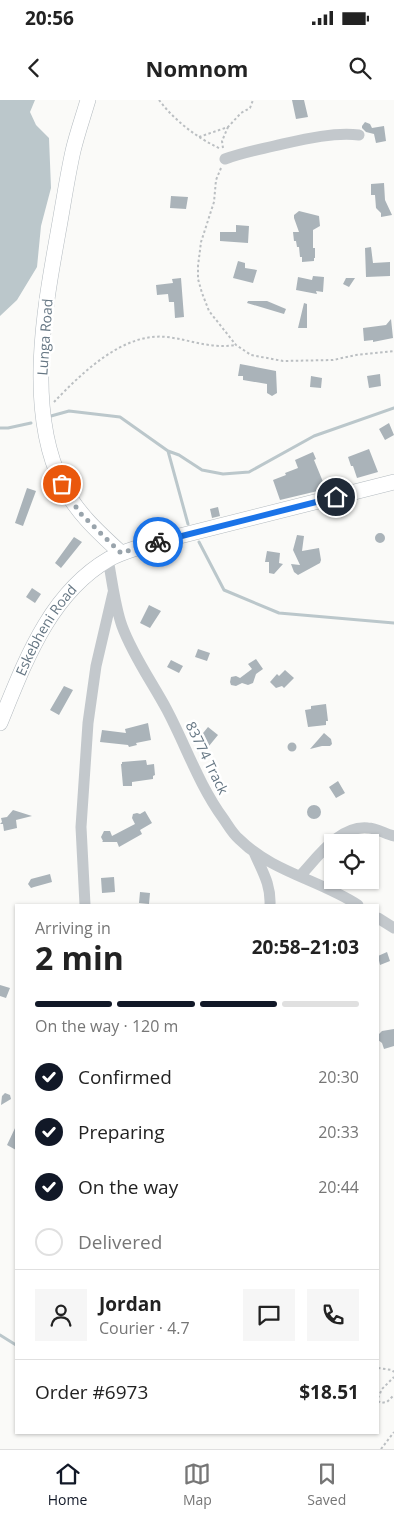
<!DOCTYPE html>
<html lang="en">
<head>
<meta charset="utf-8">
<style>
	body { margin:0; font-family:"Open Sans",sans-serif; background:#f6f6f6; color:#222; height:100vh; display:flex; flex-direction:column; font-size:19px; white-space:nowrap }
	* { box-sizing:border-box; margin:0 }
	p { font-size:16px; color:#767676 }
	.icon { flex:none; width:28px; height:28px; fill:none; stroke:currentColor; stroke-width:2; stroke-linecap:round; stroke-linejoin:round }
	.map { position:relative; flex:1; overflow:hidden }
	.drawer { position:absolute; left:15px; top:804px; width:364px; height:530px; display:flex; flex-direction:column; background:#fff; border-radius:0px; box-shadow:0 1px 4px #0004 }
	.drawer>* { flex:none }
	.buttons { position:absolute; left:324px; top:734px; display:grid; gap:10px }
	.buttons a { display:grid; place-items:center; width:55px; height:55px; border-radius:0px; background:#fff; box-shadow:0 1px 4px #0004; font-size:25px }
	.pin { position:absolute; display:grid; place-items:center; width:42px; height:42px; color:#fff; margin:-21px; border:2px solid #fff; border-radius:50%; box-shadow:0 1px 5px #0007 }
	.courier { position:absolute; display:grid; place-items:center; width:50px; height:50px; margin:-25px; border:4px solid #1a73e8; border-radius:50%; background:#fff; color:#222; box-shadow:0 1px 6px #0007 }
	.head em { font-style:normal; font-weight:700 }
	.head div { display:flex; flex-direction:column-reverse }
	.head { display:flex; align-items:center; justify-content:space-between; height:85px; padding:0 20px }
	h1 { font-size:32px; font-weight:700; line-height:38px }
	.bar { display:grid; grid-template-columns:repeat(4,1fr); gap:8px 5px; align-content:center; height:60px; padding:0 20px }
	.bar i { height:6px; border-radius:4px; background:#e0e0e0 }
	.bar .selected { background:#111827 }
	.bar p { grid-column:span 4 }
	.line { display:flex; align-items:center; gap:12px; padding:0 20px; border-top:1px solid #e0e0e0 }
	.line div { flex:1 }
	.round { display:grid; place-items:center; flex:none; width:52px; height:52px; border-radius:0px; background:#f6f6f6 }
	ol { padding:0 20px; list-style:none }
	li { display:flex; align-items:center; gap:15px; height:55px }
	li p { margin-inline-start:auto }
	li .icon { padding:5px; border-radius:50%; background:#111827; color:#fff; stroke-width:4 }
	li:last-child { color:#767676 }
	li i { width:28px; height:28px; border:2px solid #e0e0e0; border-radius:50% }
	.status { display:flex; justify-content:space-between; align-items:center; height:35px; padding:0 25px; background:#fff; direction:ltr }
	.status svg { height:14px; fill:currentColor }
	header { display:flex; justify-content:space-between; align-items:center; height:65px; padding:0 20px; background:#fff; font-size:22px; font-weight:700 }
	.tabs { display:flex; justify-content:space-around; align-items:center; height:70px; border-top:1px solid #e0e0e0; background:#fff; font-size:14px; color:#767676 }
	.tabs a { display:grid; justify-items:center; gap:2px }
	.tabs .selected { color:#111827 }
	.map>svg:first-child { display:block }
	.water { fill:#bbc7cb }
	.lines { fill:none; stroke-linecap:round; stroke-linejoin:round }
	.stream { stroke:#bbc7cb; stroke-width:3 }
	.building { fill:#aab3b9 }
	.secondary-casing { stroke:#b3babf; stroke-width:16 }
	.path { stroke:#bbbfc2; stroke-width:2; stroke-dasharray:2.5 2.5; stroke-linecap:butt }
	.street { stroke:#c3c8cc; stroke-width:11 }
	.secondary { stroke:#fff; stroke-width:15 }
	.done { stroke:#99a4ac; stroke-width:5; stroke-dasharray:0 9 }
	.route { stroke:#1a73e8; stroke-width:6 }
	.labels { text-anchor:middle; stroke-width:5; stroke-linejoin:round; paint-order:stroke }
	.street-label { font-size:14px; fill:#657683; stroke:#fff }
</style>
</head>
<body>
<div class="status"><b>20:56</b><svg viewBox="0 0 49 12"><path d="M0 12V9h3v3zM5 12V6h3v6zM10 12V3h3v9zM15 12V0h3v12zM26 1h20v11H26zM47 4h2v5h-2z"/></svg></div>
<header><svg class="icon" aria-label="back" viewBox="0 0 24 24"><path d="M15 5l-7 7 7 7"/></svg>Nomnom<svg class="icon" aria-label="search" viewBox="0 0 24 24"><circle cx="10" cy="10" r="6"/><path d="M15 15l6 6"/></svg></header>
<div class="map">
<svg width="394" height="1349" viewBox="0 0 394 1349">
	<rect width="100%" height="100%" fill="#fafaf8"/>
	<path class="water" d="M0,0h35l-5,12 6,13 13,13 2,50 -10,38 -4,41 -20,33 -17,16z"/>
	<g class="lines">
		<path class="stream" d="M51,316l18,-5 51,6 48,34 20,73
			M0,328h8l23,-5
			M168,351l11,4 23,15 21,4 26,-2 65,-36 80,-28
			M199,442l25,48 55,23 115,10
			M0,1235l16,10"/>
	</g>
	<path class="building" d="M292,0h12l4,17 -12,2z
		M365,22l5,2 2,4 12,-2 2,15 -10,2 -2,-9 -8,-2 -4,-4v-2z
		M384,83l1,17 7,15 -11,2v-4l-5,-5 -1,-13h-4v-11z
		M171,96l17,1 -2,12 -16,-1z
		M299,111l20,5 1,10 -7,4v18h2v10h-1v3l-12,1v-5h-2l-1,-10h-2l-1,-6h-2l-1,-9h6l-5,-14v-3z
		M236,125l13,1 -1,17 -28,-2v-9h16z
		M371,147l2,16 17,-1v14l-24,1 -1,-29z
		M238,161l7,2v5l12,2 -4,13 -20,-5z
		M313,176l11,1 -1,15 -7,-1 1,3 -21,-4 2,-13 14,3z
		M181,178l3,39 -9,1 -1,-16h-5l-1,-8 -11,1 -1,-10 17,-2 -1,-4z
		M346,178h9l-6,9 -6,-3z
		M248,201h19l19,8 -2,5 -37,-11z
		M304,203l3,1v24h-9z
		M391,219l2,19 -20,4v-2l-9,1 -1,-13 23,-3z
		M240,264l36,7 1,22 -5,3 -5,-3v-9l-24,-4v-4h-5z
		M380,274l1,12 -12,2 -2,-12z
		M311,276l11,2 -1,10 -11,-1z
		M389,323l5,12 -9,5 -6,-11z
		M369,349l9,23 -21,6 -4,-12h-2l-3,-9z
		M313,352l3,7 -2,1 12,29 -46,11 -7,-20 13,-5 -1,-2 13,-5 -3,-8z
		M27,388l9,3 -13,35 -8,-3z
		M218,407l2,9 -8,2 -2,-9z
		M375 438a5 5 0 1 1 10 0a5 5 0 1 1-10 0Z
		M297,435l7,1 -2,15 17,-3 2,12 -1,3 -22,12 -4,-3 -3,-8 9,1 -7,-15z
		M74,437l8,5 -21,26 -6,-5z
		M267,451l13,2 -1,10 4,1 -9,10 -5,-1v-11h-4z
		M32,488l9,6 -6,9 -9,-6z
		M149,505l12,6 -11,17 -10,-5z
		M198,549l12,4 -3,8 -12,-4z
		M256,559l7,10 -7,5 -3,9 -5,2 -6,-2 -6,3 -5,-1 -1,-3 1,-5 5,-1 4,2 12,-9 -4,-5z
		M171,560l12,6 -4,7 -12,-6z
		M285,570l9,8 -10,10 -2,-2 -6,2 -6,-6 7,-8 2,2z
		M64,586l9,4 -14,25 -9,-5z
		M326,604l2,17h-2v4l-18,2 -3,-17 6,-1v-3z
		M148,623l3,17 -15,3 1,2 -8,2 -1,-2 -28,-3 2,-12 24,3 -1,-4z
		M208,627l10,8 -9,11 -10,-8z
		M324,633l7,6 1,5 -2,2h-8l-12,3z
		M287.5 647a4.5 4.5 0 1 1 9 0a4.5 4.5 0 1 1-9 0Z
		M146,660l1,5 7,-1 1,11 -2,1v3l-21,3v4h-9l-2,-22h1v-2z
		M338,681l7,12 -9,5 -7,-11z
		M307 712a7 7 0 1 1 14 0a7 7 0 1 1-14 0Z
		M13,710l19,6 -16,4 1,8 -13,3 -1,-7h-3l2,-2 -1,-4 6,-1z
		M145,711l7,12 -12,7 2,4 -23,13 -2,-5h-15l1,-1 -2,-4 3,-6h6l2,5 23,-12 -3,-6 1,-4 4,-1 3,1z
		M50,774l2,8 -18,5 -3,1 -3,-4 3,-5z
		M114,777l1,15 -13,1 -1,-15z
		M140,792l10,1 -1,11 -10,-1z
		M387,852l3,9 -10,4 -2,-9z
		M0,885l10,3 -4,10 -6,-2z
		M394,929v17l-10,3 -2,-6 -4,-3v-5l4,-4z
		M5,993l5,2 1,4 -10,6 1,-9z
		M16,1026v24l-9,-5z"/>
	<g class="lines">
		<defs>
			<g id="secondary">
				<path d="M88,0c-5,17 -11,34 -15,51 -6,27 -10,55 -15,82 -14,78 -32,177 4,251 14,28 36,48 59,69"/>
				<path id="s1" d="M0,623c25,-61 49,-129 109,-164 12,-7 26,-10 39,-15l246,-62"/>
			</g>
		</defs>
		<use href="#secondary" class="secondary-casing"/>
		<path class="path" d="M159,0c16,21 38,38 62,49
			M199,37l29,-10 13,-14 9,-5 3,-8
			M223,48l-1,-7 6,-14
			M221,68l-5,12 -2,22 -13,40 -3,24v13l4,14 7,18 27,34 15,10 32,6 50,-1 23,-5 38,-4
			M54,302c28,-29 69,-70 113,-65 24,3 44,12 69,8
			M378,1268l14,2 2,2
			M378,1298l4,-9 12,-12
			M378,1301l3,2 6,-1 7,-7
			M381,1349l13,-17"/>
		<path class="street" d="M225,59c16,-6 32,-9 49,-13 27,-6 57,-14 85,-11
			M108,459c4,21 7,48 14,67 11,30 30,56 45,84 19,36 32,75 56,108 5,7 9,15 16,21 33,33 81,41 119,66
			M254,752c8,19 17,32 16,53
			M300,776c17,-18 39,-51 68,-48 9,0 17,6 26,8
			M85,805l-4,-78 7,-104 8,-57 17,-73
			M378,818l16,10"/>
		<use href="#secondary" class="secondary"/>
	</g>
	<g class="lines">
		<path class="done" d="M62,384l17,28 42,41 37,-11"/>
		<path class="route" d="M158,442l178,-45"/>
	</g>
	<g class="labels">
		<g class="street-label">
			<text transform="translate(45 237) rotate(-86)" y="5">Lunga Road</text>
			<text dy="5" stroke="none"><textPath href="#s1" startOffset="104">Eskebheni Road</textPath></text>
			<text transform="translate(207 658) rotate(64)" y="5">83774 Track</text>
		</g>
	</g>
</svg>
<div class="buttons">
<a><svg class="icon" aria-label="locate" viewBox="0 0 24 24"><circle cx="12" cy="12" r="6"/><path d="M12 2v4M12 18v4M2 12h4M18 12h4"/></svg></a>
</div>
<div class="pin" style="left:62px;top:384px;background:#ea580c"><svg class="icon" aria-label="bag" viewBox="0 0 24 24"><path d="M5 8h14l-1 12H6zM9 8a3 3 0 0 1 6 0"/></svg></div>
<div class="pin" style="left:336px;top:397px;background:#1f2937"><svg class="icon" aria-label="home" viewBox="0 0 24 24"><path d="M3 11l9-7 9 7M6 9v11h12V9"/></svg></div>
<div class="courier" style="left:158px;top:442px"><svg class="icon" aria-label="bike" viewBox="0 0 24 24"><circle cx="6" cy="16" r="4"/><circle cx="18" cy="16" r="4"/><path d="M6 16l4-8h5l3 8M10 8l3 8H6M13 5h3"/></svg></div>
<section class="drawer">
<div class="head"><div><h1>2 min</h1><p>Arriving in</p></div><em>20:58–21:03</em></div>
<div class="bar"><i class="selected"></i><i class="selected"></i><i class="selected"></i><i></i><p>On the way · 120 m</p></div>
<ol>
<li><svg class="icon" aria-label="check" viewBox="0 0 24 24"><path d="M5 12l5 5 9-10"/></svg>Confirmed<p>20:30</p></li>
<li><svg class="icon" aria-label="check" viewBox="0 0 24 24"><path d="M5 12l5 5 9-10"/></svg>Preparing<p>20:33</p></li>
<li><svg class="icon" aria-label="check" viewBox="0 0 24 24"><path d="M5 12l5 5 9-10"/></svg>On the way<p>20:44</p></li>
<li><i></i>Delivered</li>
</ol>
<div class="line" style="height:90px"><a class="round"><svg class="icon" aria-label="person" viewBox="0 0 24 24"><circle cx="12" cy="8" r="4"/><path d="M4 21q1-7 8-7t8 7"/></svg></a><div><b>Jordan</b><p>Courier · 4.7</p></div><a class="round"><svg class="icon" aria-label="chat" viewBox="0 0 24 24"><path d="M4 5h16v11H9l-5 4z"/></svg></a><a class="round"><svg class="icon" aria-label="phone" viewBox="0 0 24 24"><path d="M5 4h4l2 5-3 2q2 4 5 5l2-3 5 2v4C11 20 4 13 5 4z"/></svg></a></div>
<div class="line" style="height:65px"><div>Order #6973</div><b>$18.51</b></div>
</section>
</div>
<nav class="tabs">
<a class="selected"><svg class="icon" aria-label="home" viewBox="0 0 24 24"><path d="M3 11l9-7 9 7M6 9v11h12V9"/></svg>Home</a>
<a><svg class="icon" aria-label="map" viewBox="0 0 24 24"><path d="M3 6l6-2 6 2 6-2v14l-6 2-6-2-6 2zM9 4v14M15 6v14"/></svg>Map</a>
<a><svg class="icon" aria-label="saved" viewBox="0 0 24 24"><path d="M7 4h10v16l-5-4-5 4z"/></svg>Saved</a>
</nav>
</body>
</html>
